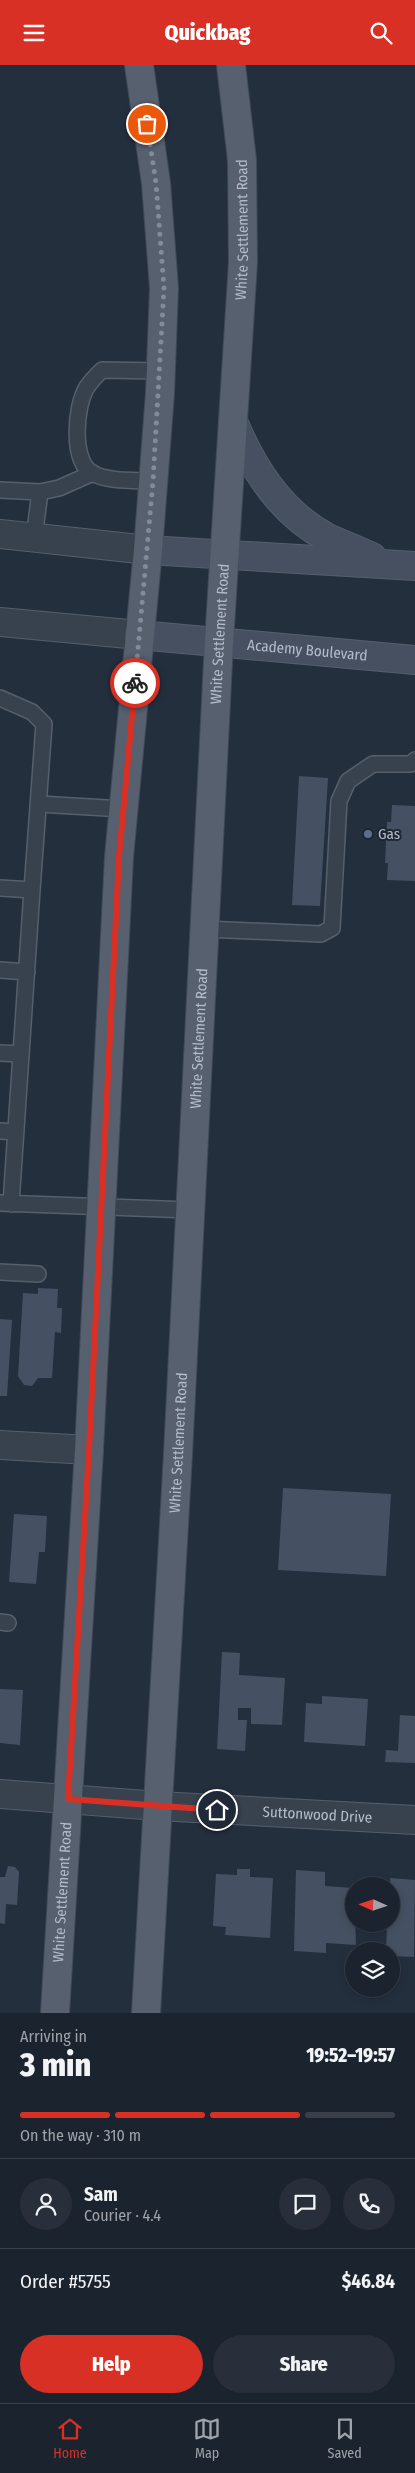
<!DOCTYPE html>
<html lang="en">
<head>
<meta charset="utf-8">
<style>
	body { margin:0; font-family:"Fira Sans Condensed",sans-serif; background:#282f3a; color:#f1f3f6; height:100vh; display:flex; flex-direction:column; font-size:19px; white-space:nowrap }
	* { box-sizing:border-box; margin:0 }
	p { font-size:16px; color:#a0a4aa }
	.icon { flex:none; width:28px; height:28px; fill:none; stroke:currentColor; stroke-width:2; stroke-linecap:round; stroke-linejoin:round }
	.map { position:relative; height:1948px; overflow:hidden }
	.panel { display:flex; flex-direction:column; background:#1b232e; flex:1 }
	.panel>* { flex:none }
	.needle { width:32px; rotate:273deg }
	.buttons { position:absolute; left:345px; top:1812px; display:grid; gap:10px }
	.buttons a { display:grid; place-items:center; width:55px; height:55px; border-radius:50%; background:#1b232e; box-shadow:0 2px 8px #0003,0 0 0 1px #39404a; font-size:25px }
	.pin { position:absolute; display:grid; place-items:center; width:42px; height:42px; color:#fff; margin:-21px; border:2px solid #fff; border-radius:50%; box-shadow:0 1px 5px #0007 }
	.courier { position:absolute; display:grid; place-items:center; width:50px; height:50px; margin:-25px; border:4px solid #d93025; border-radius:50%; background:#fff; color:#222; box-shadow:0 1px 6px #0007 }
	.overview em { font-style:normal; font-weight:800 }
	.overview div { display:flex; flex-direction:column-reverse }
	.overview { display:flex; align-items:center; justify-content:space-between; height:85px; padding:0 20px }
	h1 { font-size:32px; font-weight:800; line-height:38px }
	.bar { display:grid; grid-template-columns:repeat(4,1fr); gap:8px 5px; align-content:center; height:60px; padding:0 20px }
	.bar i { height:6px; border-radius:4px; background:#39404a }
	.bar .on { background:#d93025 }
	.bar p { grid-column:span 4 }
	.line { display:flex; align-items:center; gap:12px; padding:0 20px; border-top:1px solid #39404a }
	.line div { flex:1 }
	.round { display:grid; place-items:center; flex:none; width:52px; height:52px; border-radius:26px; background:#282f3a }
	.cta { display:flex; gap:10px; margin-top:auto; padding:10px 20px }
	.cta a { flex:1; height:58px; border-radius:30px; background:#d93025; color:#fff; font-size:20px; font-weight:800; line-height:58px; text-align:center }
	.cta a+a { background:#282f3a; color:#f1f3f6 }
	header { display:flex; justify-content:space-between; align-items:center; height:65px; padding:0 20px; background:#d93025; color:#fff; font-size:22px; font-weight:800 }
	.dock { display:flex; justify-content:space-around; align-items:center; height:70px; border-top:1px solid #39404a; background:#1b232e; font-size:14px; color:#a0a4aa }
	.dock a { display:grid; justify-items:center; gap:2px }
	.dock .on { color:#d93025 }
	.map>svg:first-child { display:block }
	.building { fill:#455162 }
	.lines { fill:none; stroke-linecap:round; stroke-linejoin:round }
	.service-casing { stroke:#565f6c; stroke-width:18 }
	.minor-casing { stroke:#565f6c; stroke-width:30 }
	.tertiary-casing { stroke:#565f6c; stroke-width:30 }
	.secondary-casing { stroke:#565f6c; stroke-width:30 }
	.primary-casing { stroke:#414a57; stroke-width:30 }
	.service { stroke:#38414e; stroke-width:15 }
	.minor { stroke:#38414e; stroke-width:28 }
	.tertiary { stroke:#38414e; stroke-width:28 }
	.secondary { stroke:#465061; stroke-width:28 }
	.primary { stroke:#56606e; stroke-width:28 }
	.done { stroke:#828b98; stroke-width:5; stroke-dasharray:0 9 }
	.route { stroke:#d93025; stroke-width:6 }
	.service-dot { fill:#5c6f8a; stroke:#1d2633; stroke-width:2 }
	.labels { text-anchor:middle; stroke-width:4; stroke-linejoin:round; paint-order:stroke }
	.street-label { font-size:15px; fill:#b4bcc9; stroke:#1d2633 }
	.poi-label { font-size:15px; fill:#b4bcc9; stroke:#1d2633; text-anchor:start }
</style>
</head>
<body>
<header><svg class="icon" aria-label="menu" viewBox="0 0 24 24"><path d="M4 6h16M4 12h16M4 18h16"/></svg>Quickbag<svg class="icon" aria-label="search" viewBox="0 0 24 24"><circle cx="10" cy="10" r="6"/><path d="M15 15l6 6"/></svg></header>
<div class="map">
<svg width="415" height="1948" viewBox="0 0 415 1948">
	<rect width="100%" height="100%" fill="#242f3e"/>
	<path class="building" d="M299,711l29,2 -8,128 -28,-1z
		M392,740l23,1v75l-28,-1 1,-17h-3l2,-41h4z
		M38,1223l20,1 -1,19h5l-1,25 -6,-1 -3,46h-14l-6,8 -8,-1 -6,-9 5,-83 15,1z
		M0,1254l12,1 -5,76h-7z
		M283,1423l108,6 -5,82 -108,-6z
		M14,1449l33,2 -2,36h-6l-3,32 -27,-2z
		M222,1587l18,1 -1,22 46,3 -3,47 -31,-1v-16h-13v12h9l-2,31 -28,-2z
		M0,1624l23,1 -3,55 -20,-2z
		M322,1631l46,3 -3,47 -61,-4 2,-39 16,1z
		M400,1650l15,1v47l-30,-1 1,-12 12,1z
		M8,1801l7,1 4,5 -2,33 -11,-1 -1,20 -5,-1v-46h5z
		M237,1804h13v8l23,1 -3,60 -45,-3 1,-8 -13,-1 3,-52 21,1z
		M296,1805l29,2v14l29,2 2,57 -30,-2v10l-32,-2z
		M390,1813l25,2 -1,77 -23,-1v-5h-5l1,-27h4z"/>
	<g class="lines">
		<defs>
			<path id="service" d="M153,416c-18,-1 -45,1 -61,-8 -21,-12 -17,-67 -5,-86 4,-6 10,-12 15,-17l58,1
				M0,425l40,2 19,-4 34,-15
				M34,473l6,-46
				M0,633l32,14 12,12 -12,166 -32,-2
				M39,739l84,5
				M205,864l116,5 11,-6 7,-127 9,-20 25,-17h38l4,-4
				M0,905l27,2
				M0,988l21,1
				M0,1066l16,1
				M0,1138l190,7
				M11,1139l21,-314
				M0,1207l38,2
				M0,1557l8,1"/>
			<g id="minor">
				<path d="M0,1380l89,5"/>
				<path id="s1" d="M0,1729l158,12 257,14"/>
			</g>
			<path id="tertiary" d="M0,469l148,16
				M0,557l139,13"/>
			<g id="secondary">
				<path d="M233,356c19,47 47,91 93,116 15,7 31,13 46,20"/>
				<path d="M148,485l267,16"/>
				<path id="s2" d="M139,570l276,25"/>
			</g>
			<g id="primary">
				<path id="s3" d="M55,1948l34,-563 30,-593 29,-307 12,-157 4,-105 -8,-105 -17,-118"/>
				<path id="s4" d="M146,1948l32,-559 41,-812 24,-380 -1,-102 -11,-95"/>
			</g>
		</defs>
		<use href="#service" class="service-casing"/>
		<use href="#minor" class="minor-casing"/>
		<use href="#tertiary" class="tertiary-casing"/>
		<use href="#secondary" class="secondary-casing"/>
		<use href="#primary" class="primary-casing"/>
		<use href="#service" class="service"/>
		<use href="#minor" class="minor"/>
		<use href="#tertiary" class="tertiary"/>
		<use href="#secondary" class="secondary"/>
		<use href="#primary" class="primary"/>
	</g>
	<g class="lines">
		<path class="done" d="M135,618l18,-202 11,-193 -8,-105 -9,-59"/>
		<path class="route" d="M135,618l-16,174 -30,593 -21,349 149,11"/>
	</g>
	<circle class="service-dot" cx="368" cy="769" r="5"/>
	<g class="labels">
		<g class="street-label">
			<text dy="5" stroke="none"><textPath href="#s4" startOffset="1786">White Settlement Road</textPath></text>
			<text dy="5" stroke="none"><textPath href="#s4" startOffset="1381">White Settlement Road</textPath></text>
			<text dy="5" stroke="none"><textPath href="#s2" startOffset="169">Academy Boulevard</textPath></text>
			<text dy="5" stroke="none"><textPath href="#s4" startOffset="976">White Settlement Road</textPath></text>
			<text dy="5" stroke="none"><textPath href="#s4" startOffset="571">White Settlement Road</textPath></text>
			<text dy="5" stroke="none"><textPath href="#s1" startOffset="318">Suttonwood Drive</textPath></text>
			<text dy="5" stroke="none"><textPath href="#s3" startOffset="121">White Settlement Road</textPath></text>
		</g>
		<g class="poi-label">
			<text x="378" y="774">Gas</text>
		</g>
	</g>
</svg>
<div class="buttons">
<a><svg class="needle" viewBox="-14 -14 28 28"><path d="M0-13l5 13h-10z" fill="#e53935"/><path d="M0 13l5-13h-10z" fill="#a0a4aa"/></svg></a>
<a><svg class="icon" aria-label="layers" viewBox="0 0 24 24"><path d="M12 4l9 5-9 5-9-5zM3 14l9 5 9-5"/></svg></a>
</div>
<div class="pin" style="left:147px;top:59px;background:#ea580c"><svg class="icon" aria-label="bag" viewBox="0 0 24 24"><path d="M5 8h14l-1 12H6zM9 8a3 3 0 0 1 6 0"/></svg></div>
<div class="pin" style="left:217px;top:1745px;background:#1f2937"><svg class="icon" aria-label="home" viewBox="0 0 24 24"><path d="M3 11l9-7 9 7M6 9v11h12V9"/></svg></div>
<div class="courier" style="left:135px;top:618px"><svg class="icon" aria-label="bike" viewBox="0 0 24 24"><circle cx="6" cy="16" r="4"/><circle cx="18" cy="16" r="4"/><path d="M6 16l4-8h5l3 8M10 8l3 8H6M13 5h3"/></svg></div>
</div>
<section class="panel">
<div class="overview"><div><h1>3 min</h1><p>Arriving in</p></div><em>19:52–19:57</em></div>
<div class="bar"><i class="on"></i><i class="on"></i><i class="on"></i><i></i><p>On the way · 310 m</p></div>
<div class="line" style="height:90px"><a class="round"><svg class="icon" aria-label="person" viewBox="0 0 24 24"><circle cx="12" cy="8" r="4"/><path d="M4 21q1-7 8-7t8 7"/></svg></a><div><b>Sam</b><p>Courier · 4.4</p></div><a class="round"><svg class="icon" aria-label="chat" viewBox="0 0 24 24"><path d="M4 5h16v11H9l-5 4z"/></svg></a><a class="round"><svg class="icon" aria-label="phone" viewBox="0 0 24 24"><path d="M5 4h4l2 5-3 2q2 4 5 5l2-3 5 2v4C11 20 4 13 5 4z"/></svg></a></div>
<div class="line" style="height:65px"><div>Order #5755</div><b>$46.84</b></div>
<div class="cta"><a>Help</a><a>Share</a></div>
</section>
<nav class="dock">
<a class="on"><svg class="icon" aria-label="home" viewBox="0 0 24 24"><path d="M3 11l9-7 9 7M6 9v11h12V9"/></svg>Home</a>
<a><svg class="icon" aria-label="map" viewBox="0 0 24 24"><path d="M3 6l6-2 6 2 6-2v14l-6 2-6-2-6 2zM9 4v14M15 6v14"/></svg>Map</a>
<a><svg class="icon" aria-label="saved" viewBox="0 0 24 24"><path d="M7 4h10v16l-5-4-5 4z"/></svg>Saved</a>
</nav>
</body>
</html>
